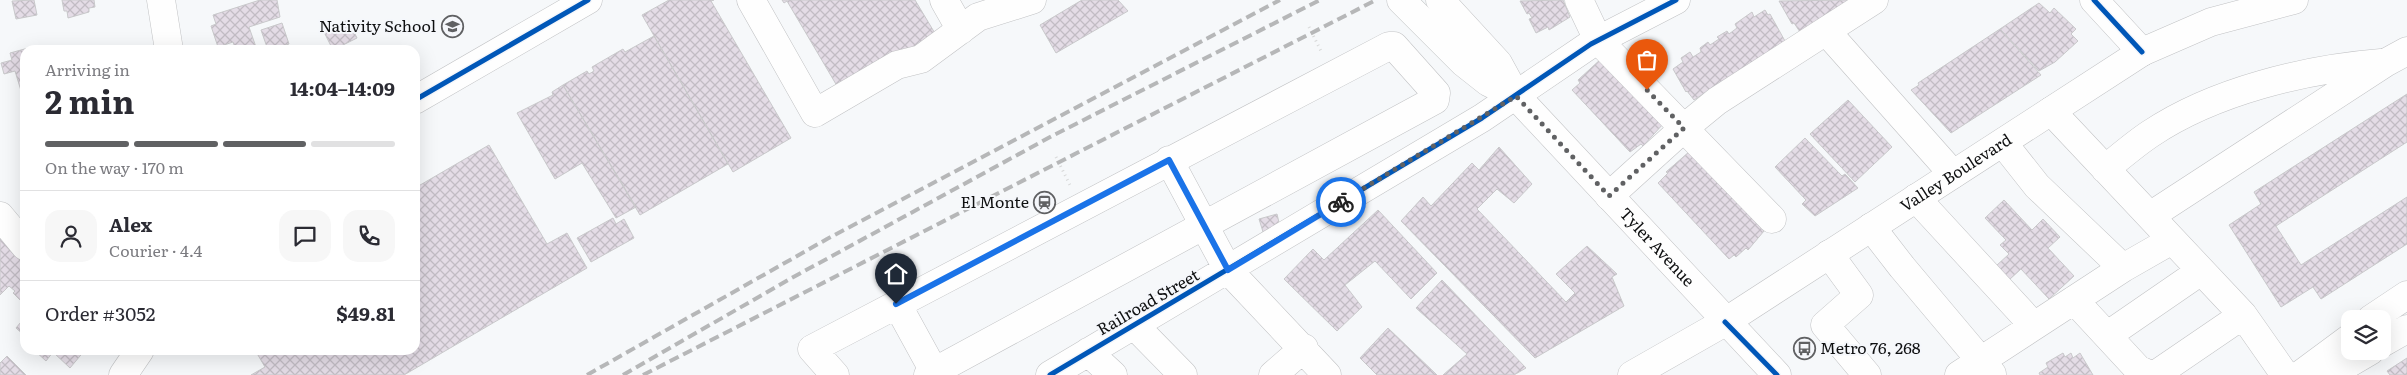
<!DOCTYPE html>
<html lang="en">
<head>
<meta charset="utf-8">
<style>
	body { margin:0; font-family:Literata,serif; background:#f7f7f7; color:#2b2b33; height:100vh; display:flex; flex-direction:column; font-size:19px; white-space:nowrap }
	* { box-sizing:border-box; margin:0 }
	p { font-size:16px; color:#7c7c81 }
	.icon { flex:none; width:28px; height:28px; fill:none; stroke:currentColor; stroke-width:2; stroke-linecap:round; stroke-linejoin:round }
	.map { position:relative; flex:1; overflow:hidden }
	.details { position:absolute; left:20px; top:45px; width:400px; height:310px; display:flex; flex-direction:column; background:#fff; border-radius:15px; box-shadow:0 5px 20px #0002 }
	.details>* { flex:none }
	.fabs { position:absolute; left:2341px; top:310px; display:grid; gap:10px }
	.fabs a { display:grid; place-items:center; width:50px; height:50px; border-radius:10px; background:#fff; box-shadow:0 5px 20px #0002; font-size:25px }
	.pin { position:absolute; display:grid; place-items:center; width:42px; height:42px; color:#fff; margin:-51px -21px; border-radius:50% 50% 50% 0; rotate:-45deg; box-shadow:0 0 5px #0007 }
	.pin .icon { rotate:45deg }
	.courier { position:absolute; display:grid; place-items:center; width:50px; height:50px; margin:-25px; border:4px solid #1a73e8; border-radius:50%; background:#fff; color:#222; box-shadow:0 1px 6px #0007 }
	.summary em { font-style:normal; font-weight:700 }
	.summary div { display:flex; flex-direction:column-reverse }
	.summary { display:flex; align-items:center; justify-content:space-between; height:85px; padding:0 25px }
	h1 { font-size:32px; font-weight:700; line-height:38px }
	.bar { display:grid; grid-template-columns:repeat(4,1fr); gap:8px 5px; align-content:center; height:60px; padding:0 25px }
	.bar i { height:6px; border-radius:4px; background:#e1e1e2 }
	.bar .selected { background:#606163 }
	.bar p { grid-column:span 4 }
	.line { display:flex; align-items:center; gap:12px; padding:0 25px; border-top:1px solid #e1e1e2 }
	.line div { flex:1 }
	.round { display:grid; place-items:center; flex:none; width:52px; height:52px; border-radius:15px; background:#f7f7f7 }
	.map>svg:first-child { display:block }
	.building { fill:url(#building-cross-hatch); stroke:#c9c9cb }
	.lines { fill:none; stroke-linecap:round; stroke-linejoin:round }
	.minor-casing { stroke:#c1c2c4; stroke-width:29 }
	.major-casing { stroke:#c1c2c4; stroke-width:29 }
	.path { stroke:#d7d8d8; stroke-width:3; stroke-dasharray:1 4; stroke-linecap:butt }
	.minor { stroke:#fefefe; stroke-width:28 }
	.major { stroke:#fefefe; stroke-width:28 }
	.rail { stroke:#b6b7b8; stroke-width:4; stroke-dasharray:10 5; stroke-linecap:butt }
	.cycleway-casing { stroke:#f5f7fb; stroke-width:8 }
	.cycleway { stroke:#0057b8; stroke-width:5 }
	.done { stroke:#606163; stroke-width:5; stroke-dasharray:0 9 }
	.route { stroke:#1a73e8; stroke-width:6 }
	.labels { text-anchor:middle; stroke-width:4; stroke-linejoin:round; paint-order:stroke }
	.poi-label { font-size:16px; fill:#0f1011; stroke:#f5f7fb; text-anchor:end }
	.street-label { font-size:16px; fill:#0f1011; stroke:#f5f7fb }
</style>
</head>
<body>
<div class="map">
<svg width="2407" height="375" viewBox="0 0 2407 375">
	<defs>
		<pattern id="building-cross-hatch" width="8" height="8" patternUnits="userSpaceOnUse" patternTransform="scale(1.25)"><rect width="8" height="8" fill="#e4dce6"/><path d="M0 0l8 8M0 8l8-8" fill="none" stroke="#c2bcc4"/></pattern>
	</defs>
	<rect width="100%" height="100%" fill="#f6f8fa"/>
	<path class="building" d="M34,0l3,15 -21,4 -4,-18z
		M62,0h32l1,7 -6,1v4l-21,6 -1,-7h-3z
		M260,0h17l3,17 -31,10 8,23h-21l-3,-8 -15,5 -7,-21 5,-2 -3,-9z
		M669,0h45l-3,1 80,137 -58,34 -91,-157z
		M782,0h133l21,35 -96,56 -53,-90 -3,2z
		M1082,0h36l10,11 -72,42 -16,-28z
		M1563,0l7,17 -21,13 -1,-3 -12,6 -7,-14 3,-1 -3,-5 -2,1 -7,-13z
		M1849,0l-49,32 -6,-9 -2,1 -13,-23z
		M2039,3l11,10 4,-5 22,21 -5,5 7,7 -23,21 -16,9 -39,-42z
		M1765,10l3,5 2,-1 15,27 -91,59 -7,-9 -1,1 -13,-23 10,-7 -2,-4 9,-6 3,5 8,-5 -1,-4 8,-6 2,3 9,-6 -2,-2 10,-6 2,3 8,-6 -2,-4 17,-12 2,5z
		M348,20l9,18 -24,12 -9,-18z
		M282,23l7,21 -21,6 -7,-20z
		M2000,29l41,46 -90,58 -40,-43 8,-5 -1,-2z
		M654,36l74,128 -88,51 -77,-130 24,-14 2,3 5,-3 -2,-4 31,-18 2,3z
		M32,47l1,3h-8v43l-3,1 -7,-23 -11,3 -3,-11 11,-3 -2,-7z
		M1602,58l62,65 -21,23 -2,-2 -11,8 -58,-62 8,-7 -2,-3z
		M563,85l73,122 -20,11 -34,-55 -27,16 -38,-66 36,-18 -1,-3z
		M2407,94v48l-131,84 25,39 106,-68v47l-86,55 -8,-12 -32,20 -52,-82 32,-21 -7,-12z
		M1848,100l44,47 -37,35 -45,-48z
		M1805,138l37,38 3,-2 13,14 -43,28 -13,-12 4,-4 -31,-33z
		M489,145l58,99 20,-11 20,35 -183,107h-153l14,-8 -10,-17h160v-162z
		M1499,147l33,37 -18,19 -17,-14 -20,20 89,93 9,-9 -19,-19 31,-28 30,28 -5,3 12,29 -89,52 -134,-137 22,-24 8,9 41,-43 7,7z
		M1690,151l74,80 -16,19 -2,-2 -10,9 -2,-2 -5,4 -71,-76 10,-10 -2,-1z
		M2004,200l28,30 11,-11 17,18 -12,11 26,28 -25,23 -28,-30 -12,11 -13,-14 13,-12 -9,-9 6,-5 -21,-22z
		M1378,210l59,63 -26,26 -36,-38 -30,24 17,22 -25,24 -53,-52 29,-30 11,11z
		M1277,214l4,17 -17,4 -5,-16z
		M613,218l3,6 8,-5 10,19 -43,24 -14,-24z
		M0,237l25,25v35l-4,4 -8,-8 2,-2 -6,-5 -9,9z
		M1442,280l84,88 -12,7h-71l24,-21 -51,-46z
		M25,317v19l-9,-8z
		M1388,328l49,47h-60l-17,-17z
		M34,350h51l-15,18 -17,-16 -7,9z
		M2063,353l2,4 6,-4 2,5 7,-5 13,22h-53l-1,-2 9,-6 -2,-4z
		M7,356l19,19h-26v-12z
		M2407,358v17h-17l-3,-4z"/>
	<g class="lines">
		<defs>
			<path id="minor" d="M161,0l8,50
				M751,0l64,113 82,-48 24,-6 57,-42 54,-17
				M944,0l17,30
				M1579,0l19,40 174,179
				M2094,0l48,52
				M1826,31l127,143
				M415,100l173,-100
				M2051,111l192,204 42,60
				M2003,143l34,43 86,82
				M1169,160l59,110 99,105
				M2105,169c15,-12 30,-25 45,-35 64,-43 156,-65 231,-71
				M1609,196l75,-68 33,-27 157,-101
				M1916,198l118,128
				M0,216l25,30
				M2150,216l235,-153 22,-12
				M1871,227l31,40 90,107
				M1829,254l30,41 -34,30 42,50
				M2074,300l64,69 12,6
				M897,304l39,71
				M2371,319l36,-24
				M1134,325l49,50
				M2108,335l93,-64
				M2382,343l25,-14
				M1088,352l25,23
				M123,375l17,-25
				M835,375l-23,-26 577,-303h5l42,47 -1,7 -507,275
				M1050,375l432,-257 109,-74 85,-44
				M1273,375l31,-27
				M1959,375l164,-107 49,-28
				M2155,375l88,-60
				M2300,375l50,-37
				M2329,375l41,-24"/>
			<g id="major">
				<path d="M1401,0l63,63 24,19 28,14"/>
				<path id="s1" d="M1440,0l58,63 18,33 261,279"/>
				<path id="s2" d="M1632,375l93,-53 417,-270 69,-30 83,-22"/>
			</g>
		</defs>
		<use href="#minor" class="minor-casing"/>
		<use href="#major" class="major-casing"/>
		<path class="path" d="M1309,27l13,26
			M1056,157l14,28"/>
		<use href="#minor" class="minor"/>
		<use href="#major" class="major"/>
		<path class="rail" d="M587,375l240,-136 453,-239
			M623,375l165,-95 264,-144 268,-136
			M643,375l733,-375"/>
		<defs>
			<path id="cycleway" d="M2094,0l48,52
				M415,100l173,-100
				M1725,322l52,53
				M1050,375l432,-257 109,-74 85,-44"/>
		</defs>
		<use href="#cycleway" class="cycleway-casing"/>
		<use href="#cycleway" class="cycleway"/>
	</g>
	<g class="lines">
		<path class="done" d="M1341,202l175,-106 93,100 75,-68 -37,-38"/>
		<path class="route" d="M896,304l273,-144 59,110 113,-68"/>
	</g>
	<defs>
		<symbol id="school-ring" viewBox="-11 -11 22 22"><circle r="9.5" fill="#f5f7fb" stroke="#606163" stroke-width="1.5"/><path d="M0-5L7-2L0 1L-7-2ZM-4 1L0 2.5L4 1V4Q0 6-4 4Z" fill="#606163"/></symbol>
		<symbol id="station-ring" viewBox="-11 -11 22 22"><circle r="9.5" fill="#f5f7fb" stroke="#606163" stroke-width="1.5"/><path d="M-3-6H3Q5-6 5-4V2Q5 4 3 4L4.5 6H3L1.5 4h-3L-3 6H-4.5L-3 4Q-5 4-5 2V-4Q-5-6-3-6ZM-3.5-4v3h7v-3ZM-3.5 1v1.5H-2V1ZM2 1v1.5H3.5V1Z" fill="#606163"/></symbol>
		<symbol id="bus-ring" viewBox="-11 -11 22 22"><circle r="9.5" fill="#f5f7fb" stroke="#606163" stroke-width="1.5"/><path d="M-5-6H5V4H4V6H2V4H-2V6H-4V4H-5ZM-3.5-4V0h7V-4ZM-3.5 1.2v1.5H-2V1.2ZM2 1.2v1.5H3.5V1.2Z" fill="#606163"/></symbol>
	</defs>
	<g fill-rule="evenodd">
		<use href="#school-ring" x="440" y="14" width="25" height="25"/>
		<use href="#station-ring" x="1032" y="190" width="25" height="25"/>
		<use href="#bus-ring" x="1792" y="336" width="25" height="25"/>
	</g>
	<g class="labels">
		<g class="poi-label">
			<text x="436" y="32">Nativity School</text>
			<text x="1029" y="208">El Monte</text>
			<text x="1820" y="354" text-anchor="start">Metro 76, 268</text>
		</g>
		<g class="street-label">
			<text dy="6" stroke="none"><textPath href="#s2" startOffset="382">Valley Boulevard</textPath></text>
			<text dy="6" stroke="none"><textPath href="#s1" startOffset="330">Tyler Avenue</textPath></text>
			<text transform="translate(1148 302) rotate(-30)" y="6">Railroad Street</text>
		</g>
	</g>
</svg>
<div class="fabs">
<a><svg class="icon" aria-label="layers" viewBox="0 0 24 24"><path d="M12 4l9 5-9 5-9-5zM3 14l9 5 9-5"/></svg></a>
</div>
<div class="pin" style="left:1647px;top:90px;background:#ea580c"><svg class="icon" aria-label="bag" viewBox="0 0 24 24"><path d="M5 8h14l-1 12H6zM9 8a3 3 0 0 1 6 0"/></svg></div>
<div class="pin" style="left:896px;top:304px;background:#1f2937"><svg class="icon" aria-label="home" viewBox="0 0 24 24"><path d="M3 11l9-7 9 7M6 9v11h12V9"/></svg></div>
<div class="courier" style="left:1341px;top:202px"><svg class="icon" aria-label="bike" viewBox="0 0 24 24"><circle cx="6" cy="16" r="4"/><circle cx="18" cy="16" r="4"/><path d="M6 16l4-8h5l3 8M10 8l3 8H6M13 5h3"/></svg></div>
<section class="details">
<div class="summary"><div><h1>2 min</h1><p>Arriving in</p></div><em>14:04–14:09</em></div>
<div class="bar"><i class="selected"></i><i class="selected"></i><i class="selected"></i><i></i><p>On the way · 170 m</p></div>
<div class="line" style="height:90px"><a class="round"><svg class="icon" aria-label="person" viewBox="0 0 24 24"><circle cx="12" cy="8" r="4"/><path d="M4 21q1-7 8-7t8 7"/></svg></a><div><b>Alex</b><p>Courier · 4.4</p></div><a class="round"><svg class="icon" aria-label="chat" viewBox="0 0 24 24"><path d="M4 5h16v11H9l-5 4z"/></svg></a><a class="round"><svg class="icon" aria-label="phone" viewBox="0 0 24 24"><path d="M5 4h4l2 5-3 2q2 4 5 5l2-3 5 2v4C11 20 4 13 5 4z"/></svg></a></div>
<div class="line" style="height:65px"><div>Order #3052</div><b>$49.81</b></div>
</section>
</div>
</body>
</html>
